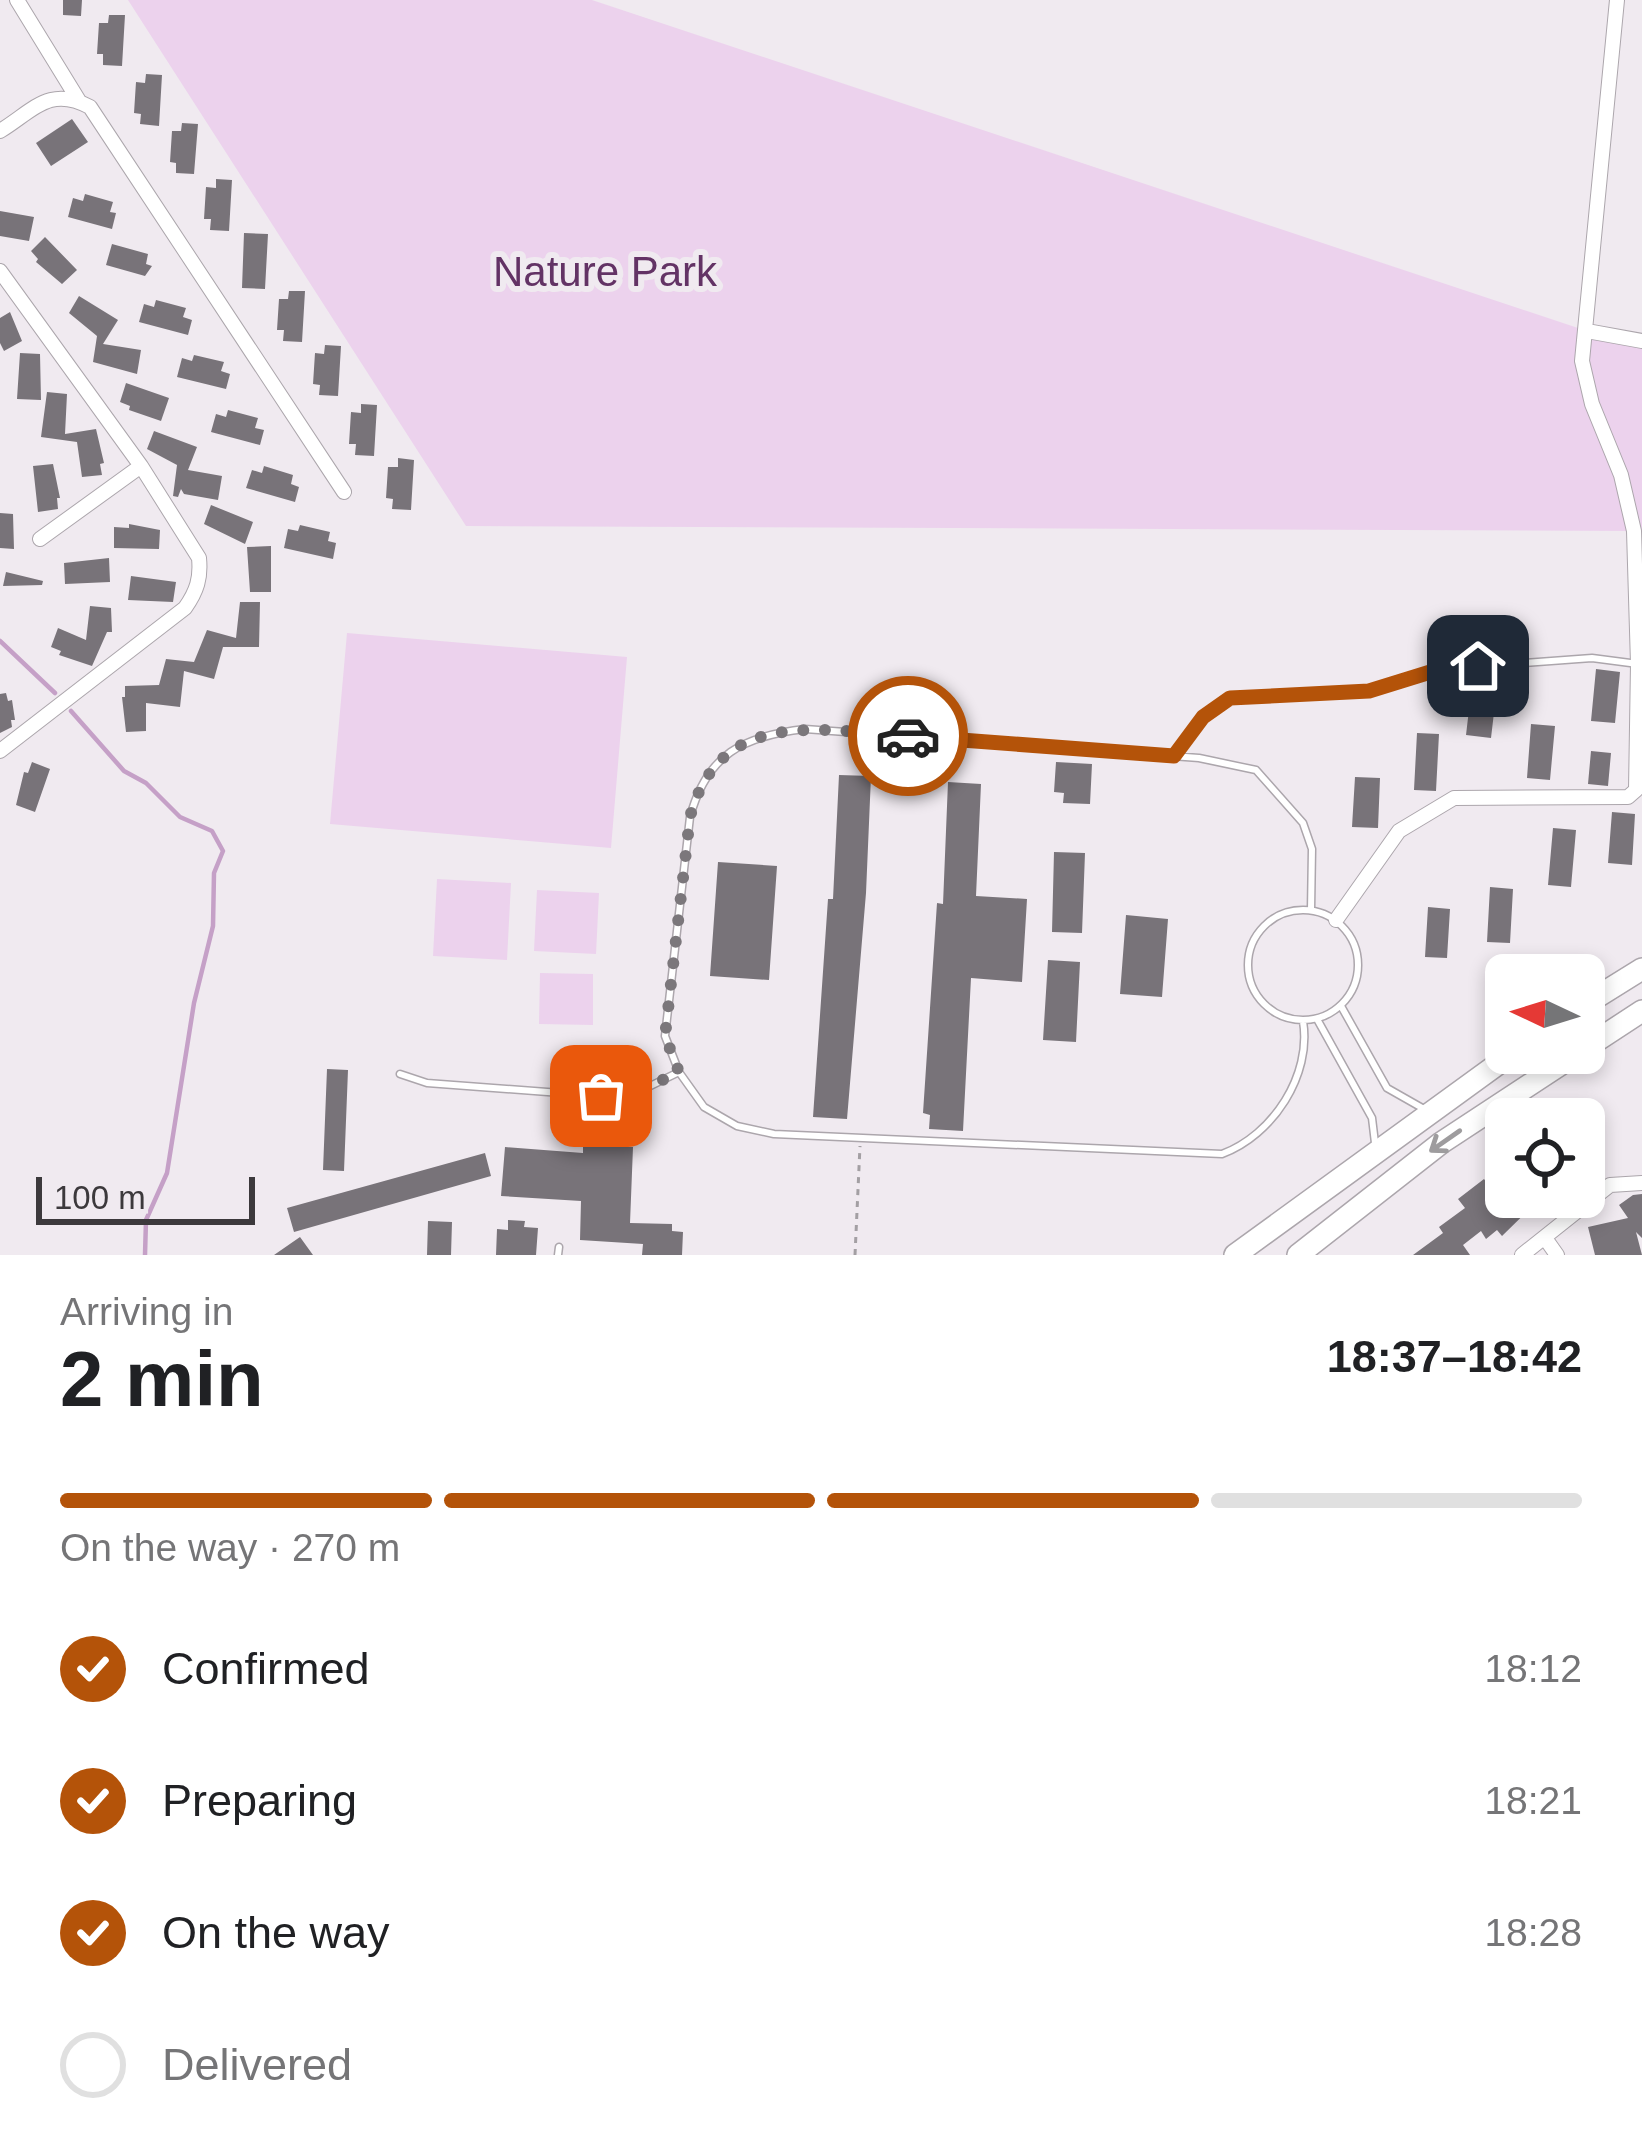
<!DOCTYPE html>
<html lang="en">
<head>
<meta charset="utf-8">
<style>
	body { margin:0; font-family:Helvetica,sans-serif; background:#f6f6f6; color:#202124; height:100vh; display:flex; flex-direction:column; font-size:45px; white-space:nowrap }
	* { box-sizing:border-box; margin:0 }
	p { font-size:39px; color:#757577 }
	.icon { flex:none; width:66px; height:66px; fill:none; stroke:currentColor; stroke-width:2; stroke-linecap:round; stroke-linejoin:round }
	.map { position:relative; height:1255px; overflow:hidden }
	.details { display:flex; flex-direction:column; background:#fff; flex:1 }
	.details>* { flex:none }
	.needle { width:78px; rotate:274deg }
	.controls { position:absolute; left:1485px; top:954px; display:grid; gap:24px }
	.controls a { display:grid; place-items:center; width:120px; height:120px; border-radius:18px; background:#fff; box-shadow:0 6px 18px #0003; font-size:60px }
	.scale { position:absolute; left:36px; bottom:30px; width:219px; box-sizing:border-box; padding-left:12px; border:6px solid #3c393c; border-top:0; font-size:33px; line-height:42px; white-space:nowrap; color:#3c393c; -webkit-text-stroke:9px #f0eaf0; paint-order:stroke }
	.pin { position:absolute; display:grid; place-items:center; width:102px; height:102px; color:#fff; margin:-51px; border-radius:24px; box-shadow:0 6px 18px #0006 }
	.courier { position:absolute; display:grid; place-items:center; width:120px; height:120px; margin:-60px; border:9px solid #b45309; border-radius:50%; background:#fff; color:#222; box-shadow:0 3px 15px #0007 }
	.head em { font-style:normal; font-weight:600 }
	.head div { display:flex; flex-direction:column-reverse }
	.head { display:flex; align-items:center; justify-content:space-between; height:204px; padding:0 60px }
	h1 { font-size:78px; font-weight:600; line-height:90px }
	.bar { display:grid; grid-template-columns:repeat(4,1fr); gap:18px 12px; align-content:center; height:144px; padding:0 60px }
	.bar i { height:15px; border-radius:9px; background:#e0e0e0 }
	.bar .on { background:#b45309 }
	.bar p { grid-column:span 4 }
	ol { padding:0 60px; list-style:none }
	li { display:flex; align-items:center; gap:36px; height:132px }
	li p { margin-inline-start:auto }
	li .icon { padding:12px; border-radius:50%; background:#b45309; color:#fff; stroke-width:4 }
	li:last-child { color:#757577 }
	li i { width:66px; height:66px; border:6px solid #e0e0e0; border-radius:50% }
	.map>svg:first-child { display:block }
	.green { fill:#ecd2ed }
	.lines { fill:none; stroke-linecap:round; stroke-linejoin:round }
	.stream { stroke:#c5a0c7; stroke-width:4.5 }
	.building { fill:#787379 }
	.lane-casing { stroke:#aca6ac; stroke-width:9 }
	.street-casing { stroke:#aca6ac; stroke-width:16 }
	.primary-casing { stroke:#aca6ac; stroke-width:24 }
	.path { stroke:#a39fa3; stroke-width:3; stroke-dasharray:6 6; stroke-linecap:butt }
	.lane { stroke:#fff; stroke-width:6 }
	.street { stroke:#fff; stroke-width:14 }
	.primary { stroke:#fff; stroke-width:21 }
	.oneway { stroke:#9e9c9e }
	.done { stroke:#7b777b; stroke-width:12; stroke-dasharray:0 21.6 }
	.route { stroke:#b45309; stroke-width:15 }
	.labels { text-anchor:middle; stroke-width:12; stroke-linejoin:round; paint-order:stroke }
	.park-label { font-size:42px; fill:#633365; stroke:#f0eaf0 }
</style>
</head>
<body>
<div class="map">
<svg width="1642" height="1255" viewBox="0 0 1642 1255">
	<rect width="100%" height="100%" fill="#f0eaf0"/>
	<path class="green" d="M128,0h464l995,331 55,10v204l-9,-14 -1167,-5z
		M347,633l280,24 -16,191 -281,-24z
		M437,879l74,4 -4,77 -74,-4z
		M537,890l62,3 -3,61 -62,-3z
		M540,973l53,1v51l-54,-1z"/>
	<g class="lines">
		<path class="stream" d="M0,641l55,52
			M71,711l53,60 22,12 34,34 32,14 11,20 -9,22 -1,53 -19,77 -27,170 -21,47 -1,35"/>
	</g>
	<path class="building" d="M63,0h19l-1,16 -18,-1z
		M109,15h16l-3,51 -19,-1v-11h-6l2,-31h9z
		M146,74l16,1 -3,51 -19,-2 1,-10 -7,-1 2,-31 9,1z
		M72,119l16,23 -37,24 -15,-23z
		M182,123l16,1 -4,50 -18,-1v-10l-6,-1 2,-31h9z
		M216,179l16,1 -3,51 -19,-1 1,-11h-7l2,-32 10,1z
		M85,194l28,8 -3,10 6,1 -4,16 -44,-12 5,-19 10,3z
		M0,211l34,6 -5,24 -29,-5z
		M244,233l24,1 -3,55 -23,-1z
		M45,237l32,33 -15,14 -26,-22 2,-3 -7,-8z
		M112,244l36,10 -2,10 6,2 -7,10 -39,-11z
		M289,291h16l-3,51 -19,-1 1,-11h-7l2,-31h9z
		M79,296l39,24 -15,24 38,6 -4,24 -44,-12 4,-26 -28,-23z
		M156,300l30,8 -3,9 9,3 -4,15 -49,-13 5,-18 10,3z
		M10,312l12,29 -18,10 -4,-8v-25z
		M325,345l16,1 -3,50 -19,-1 1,-10 -7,-1 2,-31 9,1z
		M20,353l20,1 1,46 -24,-1z
		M194,355l30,7 -3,9 9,3 -4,15 -49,-12 5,-19 10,3z
		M126,383l43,15 -8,23 -32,-11 1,-4 -10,-4z
		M47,392l20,2 -2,40 31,-5 8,34 -4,1 2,11 -20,2 -5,-35 -36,-5z
		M361,404l16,1 -3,51 -19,-1 1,-11h-7l2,-32 10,1z
		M228,410l30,8 -3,10 9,2 -4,15 -49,-13 5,-18 10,3z
		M154,431l43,16 -9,23 34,6 -4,24 -34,-6 -3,-5 -3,8 -5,-1 4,-31 -30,-16z
		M398,458l16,2 -3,50 -19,-1 1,-10 -7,-1 2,-31h10z
		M53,464l7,34h-3l1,11 -20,3 -5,-46z
		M264,466l29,9 -2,9 8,3 -4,15 -49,-14 6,-18 10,3z
		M211,505l42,17 -8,22 -41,-20z
		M0,513l13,1 1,35 -14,-1z
		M129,524l31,6 -1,19 -45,-1v-21l15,1z
		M300,525l30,7 -2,9 8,2 -3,16 -49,-11 4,-19 10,2z
		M271,546v46h-21l-3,-45z
		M109,558l1,24 -45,2 -1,-21z
		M6,572l37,9 -1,4 -39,1z
		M131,576l45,6 -3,20 -45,-2z
		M240,602h20l-1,45h-36l-9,32 -30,-8 -4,36 -34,-4v28l-20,1 -4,-35h3v-11l34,-1 7,-26 28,3 13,-32 29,8z
		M90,606l21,2 1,24h-5l-15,34 -33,-11 2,-4 -10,-4 7,-19 28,12z
		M1596,669l24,3 -5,51 -24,-2z
		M1472,684l25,3 -6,51 -25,-3z
		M6,693l2,8 4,-1 3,20h-4l1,7 -12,6v-39z
		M1531,724l24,2 -5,54 -23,-2z
		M1417,733l22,1 -3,57 -22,-1z
		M1591,751l20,2 -3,33 -20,-2z
		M32,762l18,7 -15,43 -19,-7 8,-33 4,1z
		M1056,762l36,2 -2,40 -27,-1 1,-10 -10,-1z
		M839,775l32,1 -5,117 -19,226 -34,-2 15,-218h5z
		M1355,777l25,1 -2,50 -26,-1z
		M948,782l33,2 -5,112 51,3 -5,83 -51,-4 -8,153 -34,-2 1,-14 -7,-2 14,-210 6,1z
		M1612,812l23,2 -3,51 -24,-2z
		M1553,828l23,2 -5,57 -23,-2z
		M1054,852l31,1 -3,80 -30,-1z
		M718,862l59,4 -8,114 -59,-4z
		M1490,887l23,2 -3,54 -23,-1z
		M1428,907l22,2 -3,49 -22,-1z
		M1126,915l42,4 -6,78 -42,-3z
		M1048,960l32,2 -4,80 -33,-2z
		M327,1069l21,1 -4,101 -21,-1z
		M583,1146l50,1 -3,76 42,1v7l11,1 -1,23h-40l1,-11 -63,-4 1,-39 -80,-5 4,-49 78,6z
		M485,1153l6,23 -197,56 -7,-24z
		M1484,1179l14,18h44l-40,39 -5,-6 -11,9 -5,-8 -18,14 7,10h-57l30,-22 -4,-6 26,-19 -7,-9z
		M1642,1194v44l-6,-6 6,23h-47l-7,-28 40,-9 -9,-13 14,-10z
		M508,1220l17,1 -1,6 14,1 -2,27h-40l1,-26 11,1z
		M428,1221l24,1 -1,33h-24z
		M300,1237l13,18h-39z"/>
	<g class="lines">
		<defs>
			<path id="lane" d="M1174,756l29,-39 27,-19 139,-7 71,-22 152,-11 46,6
				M1248 965a55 55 0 1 1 110 0a55 55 0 1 1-110 0Z
				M1341,1006l46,82 37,21
				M1317,1019l55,99 3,25
				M1303,1021c9,54 -30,114 -81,133l-448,-20 -37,-8 -33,-19 -25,-35 -14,-36 25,-219c17,-63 53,-81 115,-88l394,29 57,12 47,53 9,26 -1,61
				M400,1074l27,9 173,13 42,-6 37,-18
				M558,1255l1,-8"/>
			<path id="street" d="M17,0l62,101
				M0,131c33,-20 49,-46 90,-24l254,385
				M0,271l141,195 58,92c2,20 -2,33 -14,50l-185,143
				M1587,331l55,10
				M40,539l101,-73
				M1336,920l63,-89 55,-33 174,-1 8,-7 2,-126 -4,-133 -13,-56 -29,-71 -10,-43 35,-361
				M1545,1238l12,17
				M1522,1255l88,-70 32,-2"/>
			<path id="primary" d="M1584,1005l58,-36
				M1584,1049l58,-38
				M1235,1255l278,-202
				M1298,1255l143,-112 137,-90"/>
		</defs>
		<use href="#lane" class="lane-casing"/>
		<use href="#street" class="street-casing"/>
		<use href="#primary" class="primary-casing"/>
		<path class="path" d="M855,1255l5,-109"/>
		<use href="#lane" class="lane"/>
		<use href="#street" class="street"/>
		<use href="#primary" class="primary"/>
	</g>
	<defs><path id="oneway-shaft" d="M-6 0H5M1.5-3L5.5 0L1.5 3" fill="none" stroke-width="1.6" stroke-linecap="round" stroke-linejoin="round" transform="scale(3)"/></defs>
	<use class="oneway" href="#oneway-shaft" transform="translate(1445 1141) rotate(145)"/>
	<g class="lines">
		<path class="done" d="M601,1096l41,-6 37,-18 -14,-36 25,-219c30,-110 129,-87 218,-81"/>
		<path class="route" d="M908,736l266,20 29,-39 27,-19 139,-7 71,-22 38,-3"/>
	</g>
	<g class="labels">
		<g class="park-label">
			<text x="605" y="286">Nature Park</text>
		</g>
	</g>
</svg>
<div class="controls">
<a><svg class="needle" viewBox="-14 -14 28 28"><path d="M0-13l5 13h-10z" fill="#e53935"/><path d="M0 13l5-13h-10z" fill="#757577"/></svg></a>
<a><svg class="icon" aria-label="locate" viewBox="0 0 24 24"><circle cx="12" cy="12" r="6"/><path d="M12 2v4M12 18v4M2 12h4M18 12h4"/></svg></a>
</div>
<div class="scale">100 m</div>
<div class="pin" style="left:601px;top:1096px;background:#ea580c"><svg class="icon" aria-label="bag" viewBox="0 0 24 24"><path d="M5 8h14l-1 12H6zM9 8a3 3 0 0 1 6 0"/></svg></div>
<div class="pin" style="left:1478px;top:666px;background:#1f2937"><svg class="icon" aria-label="home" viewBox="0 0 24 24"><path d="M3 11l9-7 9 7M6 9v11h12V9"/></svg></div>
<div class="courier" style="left:908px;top:736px"><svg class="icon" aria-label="car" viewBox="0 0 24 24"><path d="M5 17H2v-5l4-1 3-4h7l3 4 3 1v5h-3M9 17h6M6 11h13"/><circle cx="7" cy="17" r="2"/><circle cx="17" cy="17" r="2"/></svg></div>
</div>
<section class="details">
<div class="head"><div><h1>2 min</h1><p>Arriving in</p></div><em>18:37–18:42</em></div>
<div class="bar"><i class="on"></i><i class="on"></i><i class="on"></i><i></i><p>On the way · 270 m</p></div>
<ol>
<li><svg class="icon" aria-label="check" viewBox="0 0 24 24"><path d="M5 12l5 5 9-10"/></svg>Confirmed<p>18:12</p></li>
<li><svg class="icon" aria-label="check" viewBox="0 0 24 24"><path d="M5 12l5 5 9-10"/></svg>Preparing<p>18:21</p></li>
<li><svg class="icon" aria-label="check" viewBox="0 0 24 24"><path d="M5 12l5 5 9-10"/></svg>On the way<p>18:28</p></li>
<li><i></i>Delivered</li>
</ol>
</section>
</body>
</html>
